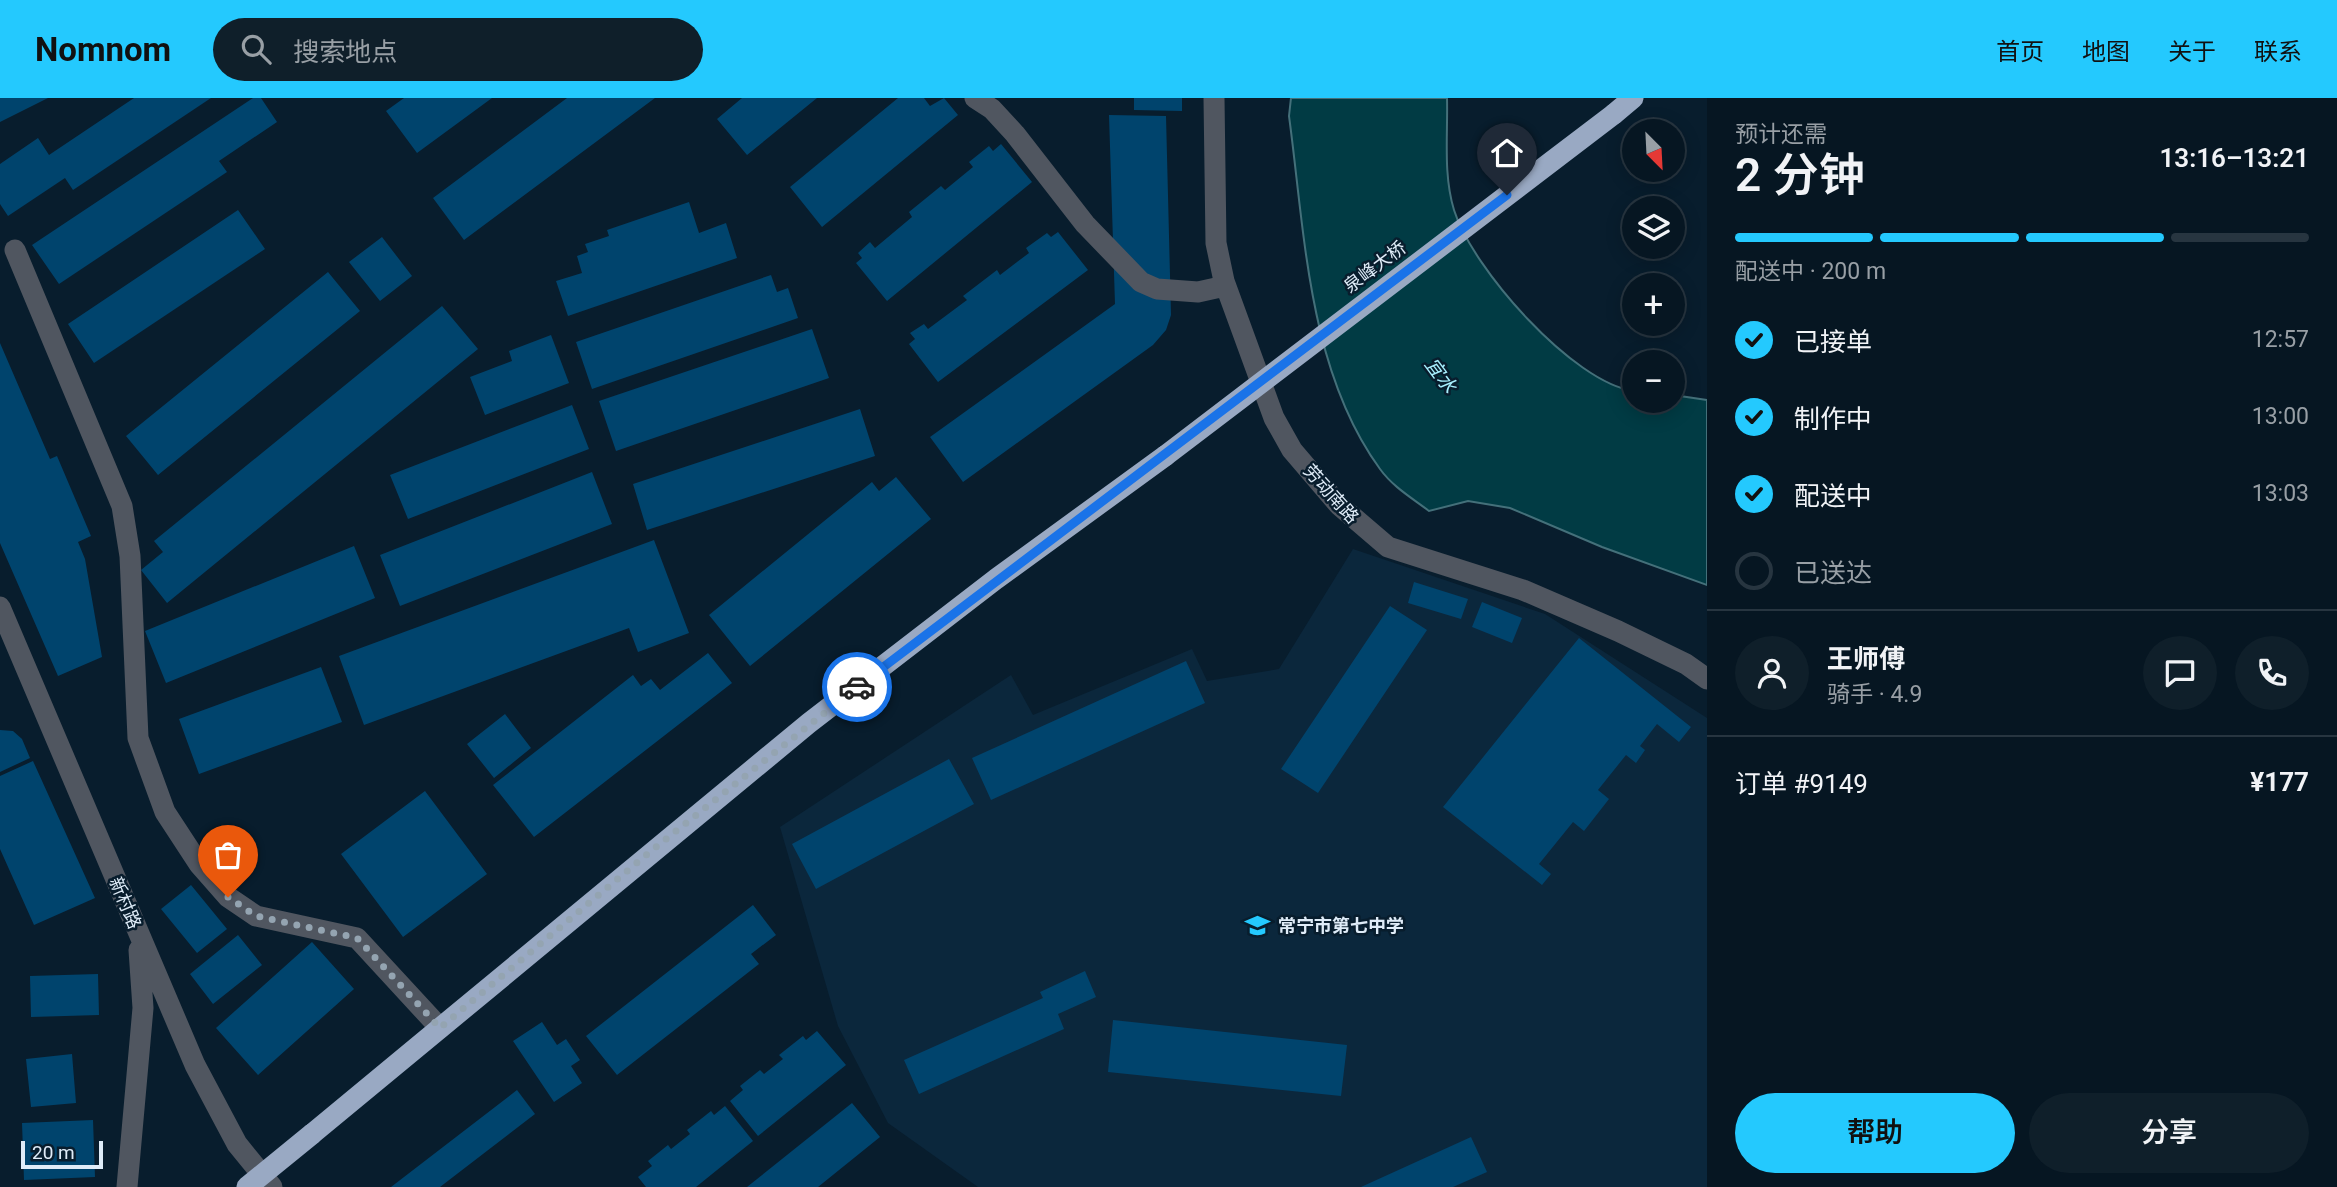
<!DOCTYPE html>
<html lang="zh">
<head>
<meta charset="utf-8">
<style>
	body { margin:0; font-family:Roboto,"Noto Sans SC",sans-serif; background:#0f1f2a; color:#f1f3f6; height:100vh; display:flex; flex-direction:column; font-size:26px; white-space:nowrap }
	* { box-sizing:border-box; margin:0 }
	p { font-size:23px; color:#989fa5 }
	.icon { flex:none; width:38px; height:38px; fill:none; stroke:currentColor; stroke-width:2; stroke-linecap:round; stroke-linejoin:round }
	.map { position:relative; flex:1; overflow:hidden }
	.panel { display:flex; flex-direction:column; background:#061622; width:630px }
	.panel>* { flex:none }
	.needle { width:46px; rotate:156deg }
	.tools { position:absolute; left:1622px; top:21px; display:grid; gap:14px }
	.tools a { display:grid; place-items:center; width:63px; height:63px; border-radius:50%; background:#061622; box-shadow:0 4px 18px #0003,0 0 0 2px #273540; font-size:35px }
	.scale { position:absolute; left:21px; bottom:18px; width:82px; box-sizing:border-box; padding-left:7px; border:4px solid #dfecf8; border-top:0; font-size:19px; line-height:24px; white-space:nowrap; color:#dfecf8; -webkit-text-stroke:5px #081d2d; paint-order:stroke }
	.pin { position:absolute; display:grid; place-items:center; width:60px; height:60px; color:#fff; margin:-72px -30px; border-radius:50% 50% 50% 0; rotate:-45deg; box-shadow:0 0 7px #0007 }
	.pin .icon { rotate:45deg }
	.courier { position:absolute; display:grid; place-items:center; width:70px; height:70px; margin:-35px; border:5px solid #1a73e8; border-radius:50%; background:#fff; color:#222; box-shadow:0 2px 9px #0007 }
	.summary em { font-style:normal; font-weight:600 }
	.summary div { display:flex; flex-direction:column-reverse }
	.summary { display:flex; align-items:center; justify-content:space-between; height:119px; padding:0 28px }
	h1 { font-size:46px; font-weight:600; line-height:52px }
	.bar { display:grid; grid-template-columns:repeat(4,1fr); gap:10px 7px; align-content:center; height:84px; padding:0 28px }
	.bar i { height:9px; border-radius:5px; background:#273540 }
	.bar .current { background:#24c9fe }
	.bar p { grid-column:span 4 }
	.line { display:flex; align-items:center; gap:18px; padding:0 28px; border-top:2px solid #273540 }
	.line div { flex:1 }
	.round { display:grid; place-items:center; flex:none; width:74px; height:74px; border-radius:37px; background:#0f1f2a }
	ol { padding:0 28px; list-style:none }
	li { display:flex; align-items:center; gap:21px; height:77px }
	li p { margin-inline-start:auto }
	li .icon { padding:7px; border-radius:50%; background:#24c9fe; color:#111; stroke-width:4 }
	li:last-child { color:#989fa5 }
	li i { width:38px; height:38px; border:4px solid #273540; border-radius:50% }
	.cta { display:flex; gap:14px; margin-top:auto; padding:14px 28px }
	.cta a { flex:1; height:80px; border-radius:42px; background:#24c9fe; color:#111; font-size:28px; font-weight:600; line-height:80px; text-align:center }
	.cta a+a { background:#0f1f2a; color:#f1f3f6 }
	header { display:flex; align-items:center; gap:42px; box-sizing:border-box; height:98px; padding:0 35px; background:#24c9fe; color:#111 }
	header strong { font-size:33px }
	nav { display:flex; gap:38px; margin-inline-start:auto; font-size:24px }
	.search { width:490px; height:63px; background:#0f1f2a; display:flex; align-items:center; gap:18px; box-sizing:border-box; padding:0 24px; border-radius:38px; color:#989fa5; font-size:26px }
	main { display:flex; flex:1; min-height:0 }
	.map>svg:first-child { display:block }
	.built { fill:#0b273c }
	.water { fill:#013b44; stroke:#44707a; stroke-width:2 }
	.building { fill:#00446d }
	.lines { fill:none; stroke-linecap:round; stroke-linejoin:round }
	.minor { stroke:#505660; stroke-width:21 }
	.highway { stroke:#99a9c3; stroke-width:21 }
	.highway-bridge { stroke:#99a9c3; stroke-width:21 }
	.done { stroke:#94a4b1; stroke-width:7; stroke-dasharray:0 12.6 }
	.route { stroke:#1a73e8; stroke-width:9 }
	.labels { text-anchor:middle; stroke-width:5; stroke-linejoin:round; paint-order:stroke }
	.street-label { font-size:18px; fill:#dfecf8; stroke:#081d2d }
	.poi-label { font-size:18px; font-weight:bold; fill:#dfecf8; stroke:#081d2d; text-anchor:start }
	.water-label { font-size:19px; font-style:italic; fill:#a8f0ff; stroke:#081d2d }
</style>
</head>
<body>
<header>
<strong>Nomnom</strong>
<div class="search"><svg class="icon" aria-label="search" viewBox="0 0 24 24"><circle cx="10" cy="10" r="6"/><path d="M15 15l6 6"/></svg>搜索地点</div>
<nav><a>首页</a><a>地图</a><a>关于</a><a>联系</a></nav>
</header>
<main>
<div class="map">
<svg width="1707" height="1089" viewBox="0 0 1707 1089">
	<rect width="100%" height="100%" fill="#081d2d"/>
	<path class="built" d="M1353,451l192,65 162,104v469h-729l-90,-64 -50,-97 -58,-199 231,-152 22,40 159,-66 15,32 72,-12z"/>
	<path class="water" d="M1291,0h156c1,37 -4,76 7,112 18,58 119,173 180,181v10h39v-6l34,5v185l-105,-38 -92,-39 -42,-7 -39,10c-17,-13 -36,-24 -49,-42 -72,-99 -75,-235 -91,-353z"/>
	<path class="building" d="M0,0h48l-48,24z
		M134,0h77l-138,92 -8,-12 -57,38 -8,-12v-40l38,-26 11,17z
		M253,0h8l16,24 -58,39 8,11 -168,112 -27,-39z
		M404,0h88l-75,55 -31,-42z
		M567,0h88l-191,142 -31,-42z
		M742,0h75l-70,57 -30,-36z
		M898,0h26l6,8 14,-8 14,17 -136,112 -32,-40z
		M1134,0h48v13l-48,-1z
		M1109,17l57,1 5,199 -5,15 -13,15 -190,137 -33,-45 185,-133z
		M1001,46l31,38 -145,119 -31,-38 6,-5 -4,-5 12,-11 5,6 37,-31 -3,-5 32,-26 4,4 28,-23 -4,-5 20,-16 4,5z
		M689,104l10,31 27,-10 11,35 -169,58 -12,-35 26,-8 -5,-17 11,-4 -3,-8 24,-8 -2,-6z
		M238,112l27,39 -171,114 -26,-39z
		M1058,134l30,38 -150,112 -29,-38 6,-5 -5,-6 14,-9 4,5 39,-29 -4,-4 34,-26 3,5 29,-22 -3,-5 21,-15 4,4z
		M382,139l30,39 -32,25 -31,-39z
		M328,174l32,39 -202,164 -32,-39z
		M771,177l6,17 11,-4 10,30 -206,71 -16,-47z
		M442,208l36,43 -311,254 -26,-33 22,-18 -9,-11z
		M812,231l17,49 -213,73 -17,-50z
		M551,237l18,48 -84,32 -15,-38 42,-16 -3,-10z
		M0,245l50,116 7,-3 34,80 -13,6 7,17 17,98 -44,19 -58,-133z
		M572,307l17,44 -181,70 -18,-44z
		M860,311l15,47 -228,74 -14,-46z
		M592,374l20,52 -212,82 -20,-51z
		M896,379l35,42 -181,147 -41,-51 163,-133 7,9z
		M654,442l35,93 -51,19 -9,-24 -265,97 -25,-69z
		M354,448l21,52 -209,85 -21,-52z
		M1414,484l54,17 -7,20 -53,-16z
		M1482,504l40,16 -10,25 -40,-16z
		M1390,508l37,24 -109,163 -37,-24z
		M1579,540l112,89 -12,15 -22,-18 -17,22 5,4 -9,13 -10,-8 -28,35 11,9 -25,32 -11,-9 -34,42 12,10 -9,11 -99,-78z
		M708,555l24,30 -198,154 -41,-52 140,-110 8,11 10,-7 9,11z
		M1186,563l19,42 -214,97 -19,-42z
		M321,569l21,55 -143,52 -20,-55z
		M505,616l26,34 -37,30 -27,-34z
		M0,632l13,1 9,8 8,19 -30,14z
		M949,661l25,45 -158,85 -24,-45z
		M33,663l62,137 -61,27 -34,-76v-73z
		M425,693l62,83 -84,63 -62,-83z
		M191,787l36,44 -30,24 -36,-44z
		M753,807l23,30 -25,19 8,10 -142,111 -31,-39z
		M238,837l24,30 -49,39 -23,-30z
		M312,844l42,47 -96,86 -42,-47z
		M1085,873l11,26 -38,17 6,15 -145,65 -15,-34 139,-62 -3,-6z
		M98,876l1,41 -68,2 -1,-41z
		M1113,922l234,25 -6,51 -233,-24z
		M542,924l15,23 9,-6 14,21 -9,6 11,17 -28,19 -41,-61z
		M817,933l29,34 -88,71 -28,-35 13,-11 -3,-4 20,-16 4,4 19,-15 -4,-4 24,-19 3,4z
		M72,956l4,49 -45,4 -5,-48z
		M517,992l18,24 -95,73h-49z
		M852,1005l28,34 -62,50h-71z
		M725,1008l28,35 -57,46h-50l-8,-10 14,-11 -4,-5 20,-16 3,4 19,-15 -3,-4 24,-19 3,4z
		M93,1022l2,57 -71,3 -2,-57z
		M1471,1039l16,35 -34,15h-92z"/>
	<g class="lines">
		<path class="minor" d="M975,0l17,11 23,25 70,90 56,58 16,7 41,3 27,-6
			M1214,0l2,145 8,38 50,137 18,32 47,55 49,42 135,43 95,41 68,33 21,15
			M15,152l107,256 8,50 8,182 27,74 34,52 29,33 28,19 101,22 83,90
			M0,509l195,458 42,79 35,43
			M127,1089l16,-179 -4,-58"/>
		<path class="highway" d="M1614,16l19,-16
			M312,1036l497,-411 187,-144 169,-123"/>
		<path class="highway-bridge" d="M1165,358l449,-342
			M247,1089l65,-53"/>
	</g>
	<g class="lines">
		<path class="done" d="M228,799l28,19 101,22 83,90 211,-177 206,-164"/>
		<path class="route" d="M857,589l650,-492"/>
	</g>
	<defs>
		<symbol id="school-bare" viewBox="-9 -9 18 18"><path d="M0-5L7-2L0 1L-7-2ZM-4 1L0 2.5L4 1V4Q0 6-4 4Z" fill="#24c9fe" stroke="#081d2d" stroke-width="2.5" paint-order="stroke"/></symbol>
	</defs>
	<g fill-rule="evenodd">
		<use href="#school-bare" x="1240" y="810" width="35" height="35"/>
	</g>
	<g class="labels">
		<g class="street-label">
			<text transform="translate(1375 169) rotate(-37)" y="6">泉峰大桥</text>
			<text transform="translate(1331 396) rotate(48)" y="6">劳动南路</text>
			<text transform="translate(125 805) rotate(67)" y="6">新村路</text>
		</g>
		<g class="poi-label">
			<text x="1278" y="834">常宁市第七中学</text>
		</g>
		<g class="water-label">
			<text transform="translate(1441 277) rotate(53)" y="7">宜水</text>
		</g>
	</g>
</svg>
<div class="tools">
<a><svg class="needle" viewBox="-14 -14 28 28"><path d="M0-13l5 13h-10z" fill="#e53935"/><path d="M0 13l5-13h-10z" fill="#989fa5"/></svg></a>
<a><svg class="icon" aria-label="layers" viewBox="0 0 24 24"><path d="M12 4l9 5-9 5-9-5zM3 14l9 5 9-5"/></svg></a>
<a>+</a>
<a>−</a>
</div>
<div class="scale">20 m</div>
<div class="pin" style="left:228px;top:799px;background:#ea580c"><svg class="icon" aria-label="bag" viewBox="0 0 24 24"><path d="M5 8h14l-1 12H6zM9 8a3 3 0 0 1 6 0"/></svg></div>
<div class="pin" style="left:1507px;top:97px;background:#1f2937"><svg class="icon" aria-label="home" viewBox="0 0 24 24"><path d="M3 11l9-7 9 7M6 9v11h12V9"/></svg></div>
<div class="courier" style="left:857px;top:589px"><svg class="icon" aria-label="car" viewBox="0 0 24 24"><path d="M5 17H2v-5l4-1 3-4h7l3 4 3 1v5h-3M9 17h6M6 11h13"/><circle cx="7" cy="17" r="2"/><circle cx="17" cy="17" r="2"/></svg></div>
</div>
<section class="panel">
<div class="summary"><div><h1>2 分钟</h1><p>预计还需</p></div><em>13:16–13:21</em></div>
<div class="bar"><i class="current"></i><i class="current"></i><i class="current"></i><i></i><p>配送中 · 200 m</p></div>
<ol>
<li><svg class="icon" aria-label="check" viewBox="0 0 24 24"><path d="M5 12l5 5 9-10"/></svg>已接单<p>12:57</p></li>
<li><svg class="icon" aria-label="check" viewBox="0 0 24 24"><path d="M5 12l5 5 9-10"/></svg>制作中<p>13:00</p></li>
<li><svg class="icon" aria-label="check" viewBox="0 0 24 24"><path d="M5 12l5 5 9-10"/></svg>配送中<p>13:03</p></li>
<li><i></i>已送达</li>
</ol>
<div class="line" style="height:126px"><a class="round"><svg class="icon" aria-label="person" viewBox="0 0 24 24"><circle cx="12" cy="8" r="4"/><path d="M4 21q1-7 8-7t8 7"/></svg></a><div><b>王师傅</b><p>骑手 · 4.9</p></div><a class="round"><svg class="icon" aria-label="chat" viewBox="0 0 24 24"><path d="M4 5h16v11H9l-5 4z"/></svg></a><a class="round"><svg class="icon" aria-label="phone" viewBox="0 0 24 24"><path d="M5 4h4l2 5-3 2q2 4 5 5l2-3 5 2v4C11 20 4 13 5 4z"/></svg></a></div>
<div class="line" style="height:91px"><div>订单 #9149</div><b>¥177</b></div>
<div class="cta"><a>帮助</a><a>分享</a></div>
</section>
</main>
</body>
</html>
